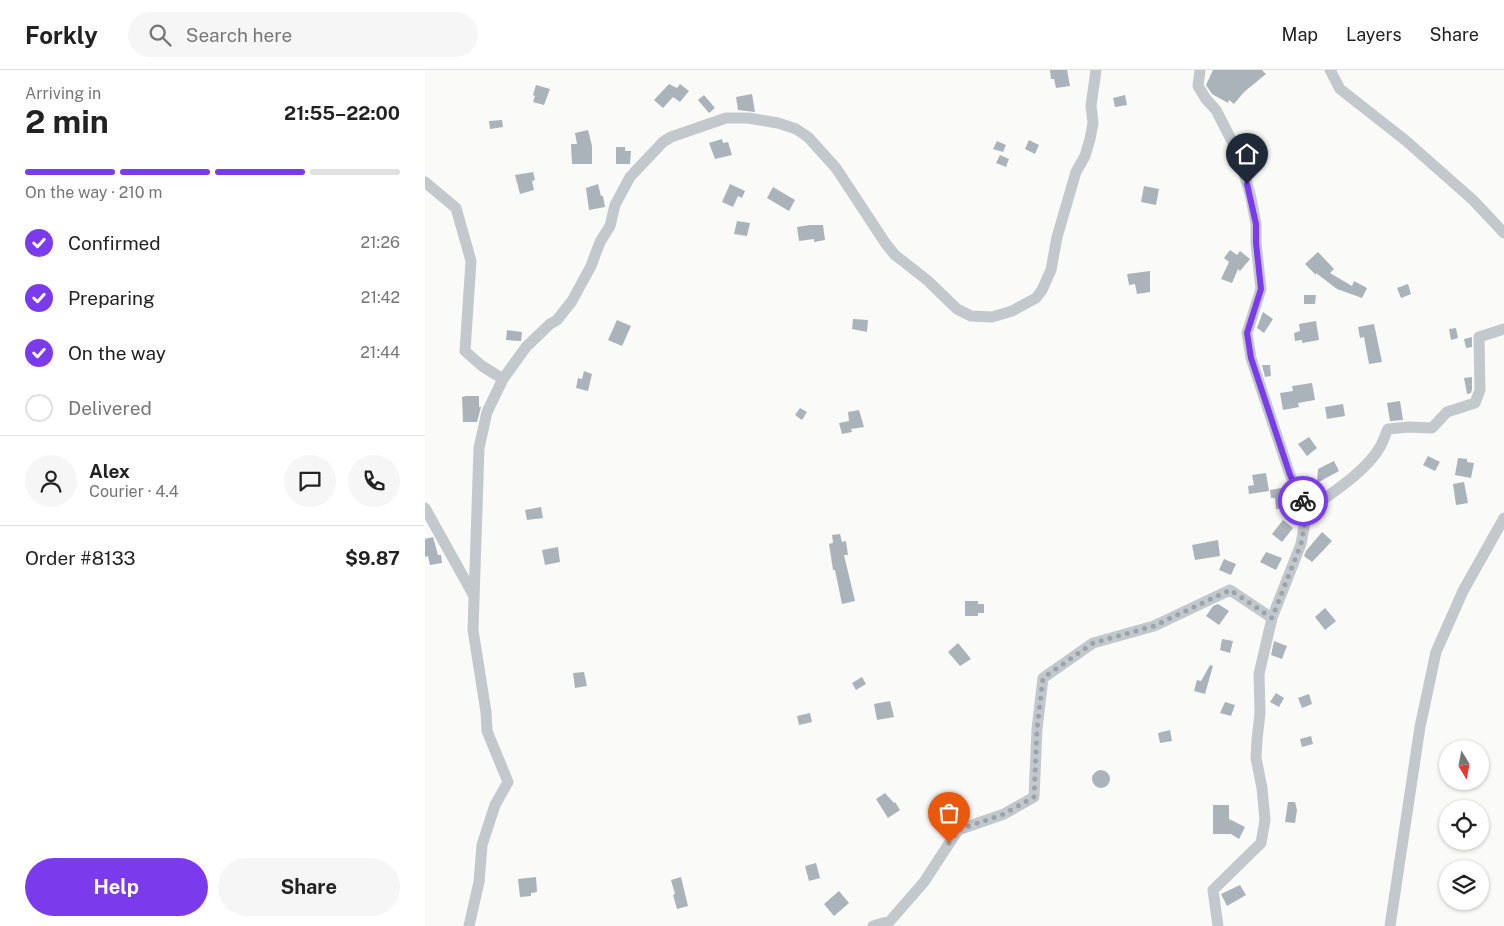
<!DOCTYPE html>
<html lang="en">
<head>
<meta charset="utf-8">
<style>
	body { margin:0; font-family:"Public Sans",sans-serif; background:#f6f6f6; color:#222; height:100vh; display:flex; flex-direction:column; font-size:19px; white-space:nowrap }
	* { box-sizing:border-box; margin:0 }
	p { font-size:16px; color:#767676 }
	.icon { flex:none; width:28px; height:28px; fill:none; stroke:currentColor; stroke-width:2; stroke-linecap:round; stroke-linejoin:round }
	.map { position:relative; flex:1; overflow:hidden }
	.drawer { display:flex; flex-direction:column; background:#fff; width:425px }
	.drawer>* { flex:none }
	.needle { width:32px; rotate:170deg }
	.buttons { position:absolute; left:1014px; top:670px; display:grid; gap:10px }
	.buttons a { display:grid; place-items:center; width:50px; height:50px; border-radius:50%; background:#fff; box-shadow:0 1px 4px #0004; font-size:25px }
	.pin { position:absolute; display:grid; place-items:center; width:42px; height:42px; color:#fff; margin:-51px -21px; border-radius:50% 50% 50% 0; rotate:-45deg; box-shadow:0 0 5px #0007 }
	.pin .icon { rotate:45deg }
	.courier { position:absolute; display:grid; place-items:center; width:50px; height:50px; margin:-25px; border:4px solid #7c3aed; border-radius:50%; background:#fff; color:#222; box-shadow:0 1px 6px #0007 }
	.headline em { font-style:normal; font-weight:700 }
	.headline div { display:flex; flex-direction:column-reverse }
	.headline { display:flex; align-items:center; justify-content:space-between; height:85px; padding:0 25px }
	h1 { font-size:32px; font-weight:700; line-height:38px }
	.bar { display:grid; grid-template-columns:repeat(4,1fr); gap:8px 5px; align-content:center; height:60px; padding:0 25px }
	.bar i { height:6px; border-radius:4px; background:#e0e0e0 }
	.bar .current { background:#7c3aed }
	.bar p { grid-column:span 4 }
	.line { display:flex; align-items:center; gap:12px; padding:0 25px; border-top:1px solid #e0e0e0 }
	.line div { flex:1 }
	.round { display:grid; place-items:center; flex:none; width:52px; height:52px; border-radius:26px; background:#f6f6f6 }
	ol { padding:0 25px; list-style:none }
	li { display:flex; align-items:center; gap:15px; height:55px }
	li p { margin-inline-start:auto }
	li .icon { padding:5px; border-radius:50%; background:#7c3aed; color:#fff; stroke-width:4 }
	li:last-child { color:#767676 }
	li i { width:28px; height:28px; border:2px solid #e0e0e0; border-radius:50% }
	.primary-button { display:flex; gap:10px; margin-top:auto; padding:10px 25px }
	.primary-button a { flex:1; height:58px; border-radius:30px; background:#7c3aed; color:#fff; font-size:20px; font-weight:700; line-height:58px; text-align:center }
	.primary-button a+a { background:#f6f6f6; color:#222 }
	header { display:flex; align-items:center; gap:30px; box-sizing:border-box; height:70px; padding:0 25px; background:#fff; border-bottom:1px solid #e0e0e0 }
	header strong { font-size:24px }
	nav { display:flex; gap:28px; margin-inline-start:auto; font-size:18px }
	.search { width:350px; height:45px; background:#f6f6f6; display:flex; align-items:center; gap:12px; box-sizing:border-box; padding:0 18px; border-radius:28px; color:#767676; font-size:19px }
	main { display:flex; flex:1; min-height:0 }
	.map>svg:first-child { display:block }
	.building { fill:#aab3b9 }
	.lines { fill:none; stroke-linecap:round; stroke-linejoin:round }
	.street { stroke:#c3c8cc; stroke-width:11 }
	.done { stroke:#99a4ac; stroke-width:5; stroke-dasharray:0 9 }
	.route { stroke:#7c3aed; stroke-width:6 }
</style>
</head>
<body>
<header>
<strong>Forkly</strong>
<div class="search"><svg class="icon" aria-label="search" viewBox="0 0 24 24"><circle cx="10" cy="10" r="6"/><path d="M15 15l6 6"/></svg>Search here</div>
<nav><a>Map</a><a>Layers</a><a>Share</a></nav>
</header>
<main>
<section class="drawer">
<div class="headline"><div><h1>2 min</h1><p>Arriving in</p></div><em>21:55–22:00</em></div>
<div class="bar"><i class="current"></i><i class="current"></i><i class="current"></i><i></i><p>On the way · 210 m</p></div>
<ol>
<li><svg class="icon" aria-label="check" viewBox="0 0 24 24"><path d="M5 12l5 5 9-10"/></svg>Confirmed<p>21:26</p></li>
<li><svg class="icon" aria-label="check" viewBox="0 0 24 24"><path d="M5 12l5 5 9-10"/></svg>Preparing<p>21:42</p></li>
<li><svg class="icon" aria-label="check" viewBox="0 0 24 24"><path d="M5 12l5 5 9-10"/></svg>On the way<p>21:44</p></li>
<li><i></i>Delivered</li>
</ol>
<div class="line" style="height:90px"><a class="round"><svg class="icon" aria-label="person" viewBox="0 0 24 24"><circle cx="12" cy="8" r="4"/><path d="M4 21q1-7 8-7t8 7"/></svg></a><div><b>Alex</b><p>Courier · 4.4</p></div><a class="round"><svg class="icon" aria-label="chat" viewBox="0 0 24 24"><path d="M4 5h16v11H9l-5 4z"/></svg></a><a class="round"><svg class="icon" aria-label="phone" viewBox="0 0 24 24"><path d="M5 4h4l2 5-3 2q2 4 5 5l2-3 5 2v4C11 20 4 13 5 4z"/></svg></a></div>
<div class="line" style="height:65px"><div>Order #8133</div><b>$9.87</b></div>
<div class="primary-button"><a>Help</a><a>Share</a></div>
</section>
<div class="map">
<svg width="1079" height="856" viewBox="0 0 1079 856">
	<rect width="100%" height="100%" fill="#fafaf8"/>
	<path class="building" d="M625,0h17l3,16 -14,2 -2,-9h-3z
		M788,0h49l4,4 -22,18 -10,12 -5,-4 -1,3 -16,-9 -6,-9z
		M244,14l8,4 3,-4 9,7 -9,11 -7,-5 -10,11 -9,-8z
		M111,15l14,4 -6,16 -11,-3 2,-6 -2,-1z
		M327,24l3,18 -17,-2 -2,-13z
		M279,25l11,13 -6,5 -11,-13z
		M700,25l2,10 -12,2 -2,-9z
		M77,50l1,7 -13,2 -1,-8z
		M163,60l4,16v18h-20l-1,-20h6l-2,-11z
		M297,69l1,4 5,-1 4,13 -17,4 -6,-16z
		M604,70l10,5 -4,9 -10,-5z
		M572,71l9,4 -3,7 -10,-3z
		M191,77h9v4h6l-1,13h-14z
		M575,85l9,4 -3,8 -10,-4z
		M108,102l2,8 -3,1 2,9 -14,4 -5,-19z
		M173,114l3,12h2l2,11 -16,3 -3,-22z
		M305,114l15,7 -3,7 -4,-2 -5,11 -11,-5z
		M719,116l15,3 -3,16 -15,-3z
		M348,117l22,13 -6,11 -22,-13z
		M312,151l13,2 -3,13 -13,-2z
		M385,155h13l2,15 -11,2v-3l-15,2 -2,-14z
		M805,180l7,5 3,-4 10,8 -10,12 -2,-2 -6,14 -11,-4 8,-17 -5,-4z
		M893,182l16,17 -4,4 22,13 2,-5 13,7 -5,10 -25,-9 -21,-16v2l-11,-11z
		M725,201v21l-13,2 -2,-10 -6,1 -2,-11z
		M983,214l3,10 -10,4 -4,-10z
		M879,225h12l-1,9h-11z
		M838,242l10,7 -9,14 -7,-5z
		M428,249l15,1 -1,12 -15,-3z
		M192,250l14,6 -9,20 -14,-6z
		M891,251l3,19 -17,3v-3l-7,1 -1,-8 6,-2 -1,-7z
		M949,254l8,38 -13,2 -5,-27 -4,1 -2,-11z
		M1031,258l2,10 -7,2 -2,-11z
		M82,260l15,2 -1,9 -15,-1z
		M1047,267v10l-6,1 -2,-9z
		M837,295h8l1,11 -6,1z
		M159,301l8,3 -4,17 -12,-3 2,-10 4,1z
		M1047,307v12l-1,4 -4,1 -3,-16z
		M887,313l3,17 -17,3 1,4 -16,3 -3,-17 13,-2 -1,-5z
		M41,326h13v11h2l-4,15h-14l-1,-25z
		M975,331l3,19 -13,1 -3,-18z
		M918,334l2,12 -18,3 -2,-12z
		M375,338l7,4 -5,8 -7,-5z
		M434,340l5,17 -13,2 1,3 -10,2 -3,-11 10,-2 -1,-9z
		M884,367l8,11 -10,8 -9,-12z
		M1003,386l12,6 -5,9 -12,-6z
		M1033,388l9,1v3l7,1 -3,15 -16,-3z
		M909,391l5,10 -22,12 1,-14z
		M841,403l3,18 -20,3 -1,-8 6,-1 -2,-10z
		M1039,412l4,21 -12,2 -3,-21z
		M888,413l7,5 -6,7 -7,-5z
		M862,417l4,20 -15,2 -1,-11h-4l-1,-8z
		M116,437l2,11 -16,2 -2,-10z
		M858,450l10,8 -11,14 -10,-8z
		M897,462l10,9 -20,21 -8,-6 2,-5z
		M415,464l2,8 4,-1 2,14h-4l11,46 -13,3 -7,-34h-2l-4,-26 4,-1 -1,-8z
		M8,467l5,18h3l1,8 -12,2 -2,-9 -3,1v-18z
		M793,470l2,16 -25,4 -3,-15z
		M133,477l2,15 -15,3 -3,-15z
		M841,482l16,6 -6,12 -16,-8z
		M799,489l12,5 -5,11 -12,-5z
		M540,531h13v3h6v9h-6v3h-13z
		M793,534l11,7 -10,14 -13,-9 7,-10z
		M900,538l11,13 -11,9 -10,-13z
		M797,569l11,2 -3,12 -10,-3z
		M849,571l13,5 -5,13 -11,-4z
		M533,573l13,16 -11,7 -12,-14z
		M785,595l3,1 -8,28 -11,-3 3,-11 4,1z
		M159,602l3,14 -12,2 -2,-15z
		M437,607l4,7 -10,6 -4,-7z
		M851,623l8,5 -5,9 -9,-5z
		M884,624l3,10 -10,4 -4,-10z
		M465,631l4,16 -17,3 -3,-16z
		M800,632l10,3 -4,11 -11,-3z
		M385,643l2,9 -13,3 -2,-9z
		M745,660l2,11 -12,2 -2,-10z
		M886,666l2,8 -11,3 -2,-8z
		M667 709a9 9 0 1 1 18 0a9 9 0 1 1-18 0Z
		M460,723l9,10 1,-1 5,8 -12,8 -12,-19z
		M863,732h7l2,8 -2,13 -10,-1z
		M788,735h16v14l16,8 -6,12 -8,-5h-18z
		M391,793l4,15 -11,3 -4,-15z
		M111,807l1,15 -6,1v3l-11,1 -2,-18z
		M256,807l7,29 -11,3 -4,-14 2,-1 -4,-14z
		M815,815l6,10 -19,11 -6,-12z
		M414,821l10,12 -15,13 -10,-12z"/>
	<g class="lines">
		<path class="street" d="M775,0l-2,16 8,13 10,11 23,45 12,43 5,26v19l5,46 -14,44 4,25 39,117 17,36 -6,33 -29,74 -13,56 1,39 -3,27 -1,18 6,30 3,32 -4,23 -48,47 5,36
			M905,0l10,19 65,51 68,60 31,33
			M0,112l31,26 15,53 -6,90 17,15 21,13
			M0,438l49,88
			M882,441c23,-17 59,-39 73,-64 3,-5 5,-12 8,-18l21,-2 23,1 15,-16 28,-9 5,-13 -1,-53 25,-8
			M44,856l10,-44 3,-37 13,-40 13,-23 -21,-51 -1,-19 -13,-82 6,-182 8,-36 16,-33 23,-32 24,-23 7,-4 15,-19 19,-35 9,-24 10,-16 5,-21 15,-28 33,-35 8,-5 55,-19h22l30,5 18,6 12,8 28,31 50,76 9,11 32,25 30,29 14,7 21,1 20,-6 24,-13 6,-8 9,-20 6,-33 19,-65 9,-16 5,-17 3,-16 -2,-17 5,-36
			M448,856l17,-5 34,-39 34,-52 46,-16 30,-17 3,-68 6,-51 50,-35 61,-17 76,-36 42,28
			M965,856l30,-199 16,-75 27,-61 41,-73"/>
	</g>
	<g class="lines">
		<path class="done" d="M524,773l9,-13 46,-16 30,-17 3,-68 6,-51 50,-35 61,-17 76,-36 42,28 29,-74 6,-33 -4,-10"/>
		<path class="route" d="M822,114l9,40v19l5,46 -14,44 4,25 39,117 13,26"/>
	</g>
</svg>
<div class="buttons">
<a><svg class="needle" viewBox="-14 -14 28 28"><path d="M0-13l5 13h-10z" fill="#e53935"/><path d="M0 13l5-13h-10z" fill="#767676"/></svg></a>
<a><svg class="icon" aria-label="locate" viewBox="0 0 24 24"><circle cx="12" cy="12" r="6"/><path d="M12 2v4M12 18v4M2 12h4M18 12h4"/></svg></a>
<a><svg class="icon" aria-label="layers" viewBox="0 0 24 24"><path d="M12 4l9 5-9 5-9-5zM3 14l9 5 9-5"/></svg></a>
</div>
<div class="pin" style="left:524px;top:773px;background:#ea580c"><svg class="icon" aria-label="bag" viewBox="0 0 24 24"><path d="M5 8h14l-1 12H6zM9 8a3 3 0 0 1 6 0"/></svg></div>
<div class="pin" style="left:822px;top:114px;background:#1f2937"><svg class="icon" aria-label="home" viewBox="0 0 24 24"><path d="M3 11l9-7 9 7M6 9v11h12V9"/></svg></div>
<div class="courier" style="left:878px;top:431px"><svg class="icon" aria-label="bike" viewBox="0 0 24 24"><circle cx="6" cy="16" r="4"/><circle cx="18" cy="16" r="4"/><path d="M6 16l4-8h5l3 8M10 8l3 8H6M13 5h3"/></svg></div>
</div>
</main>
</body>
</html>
